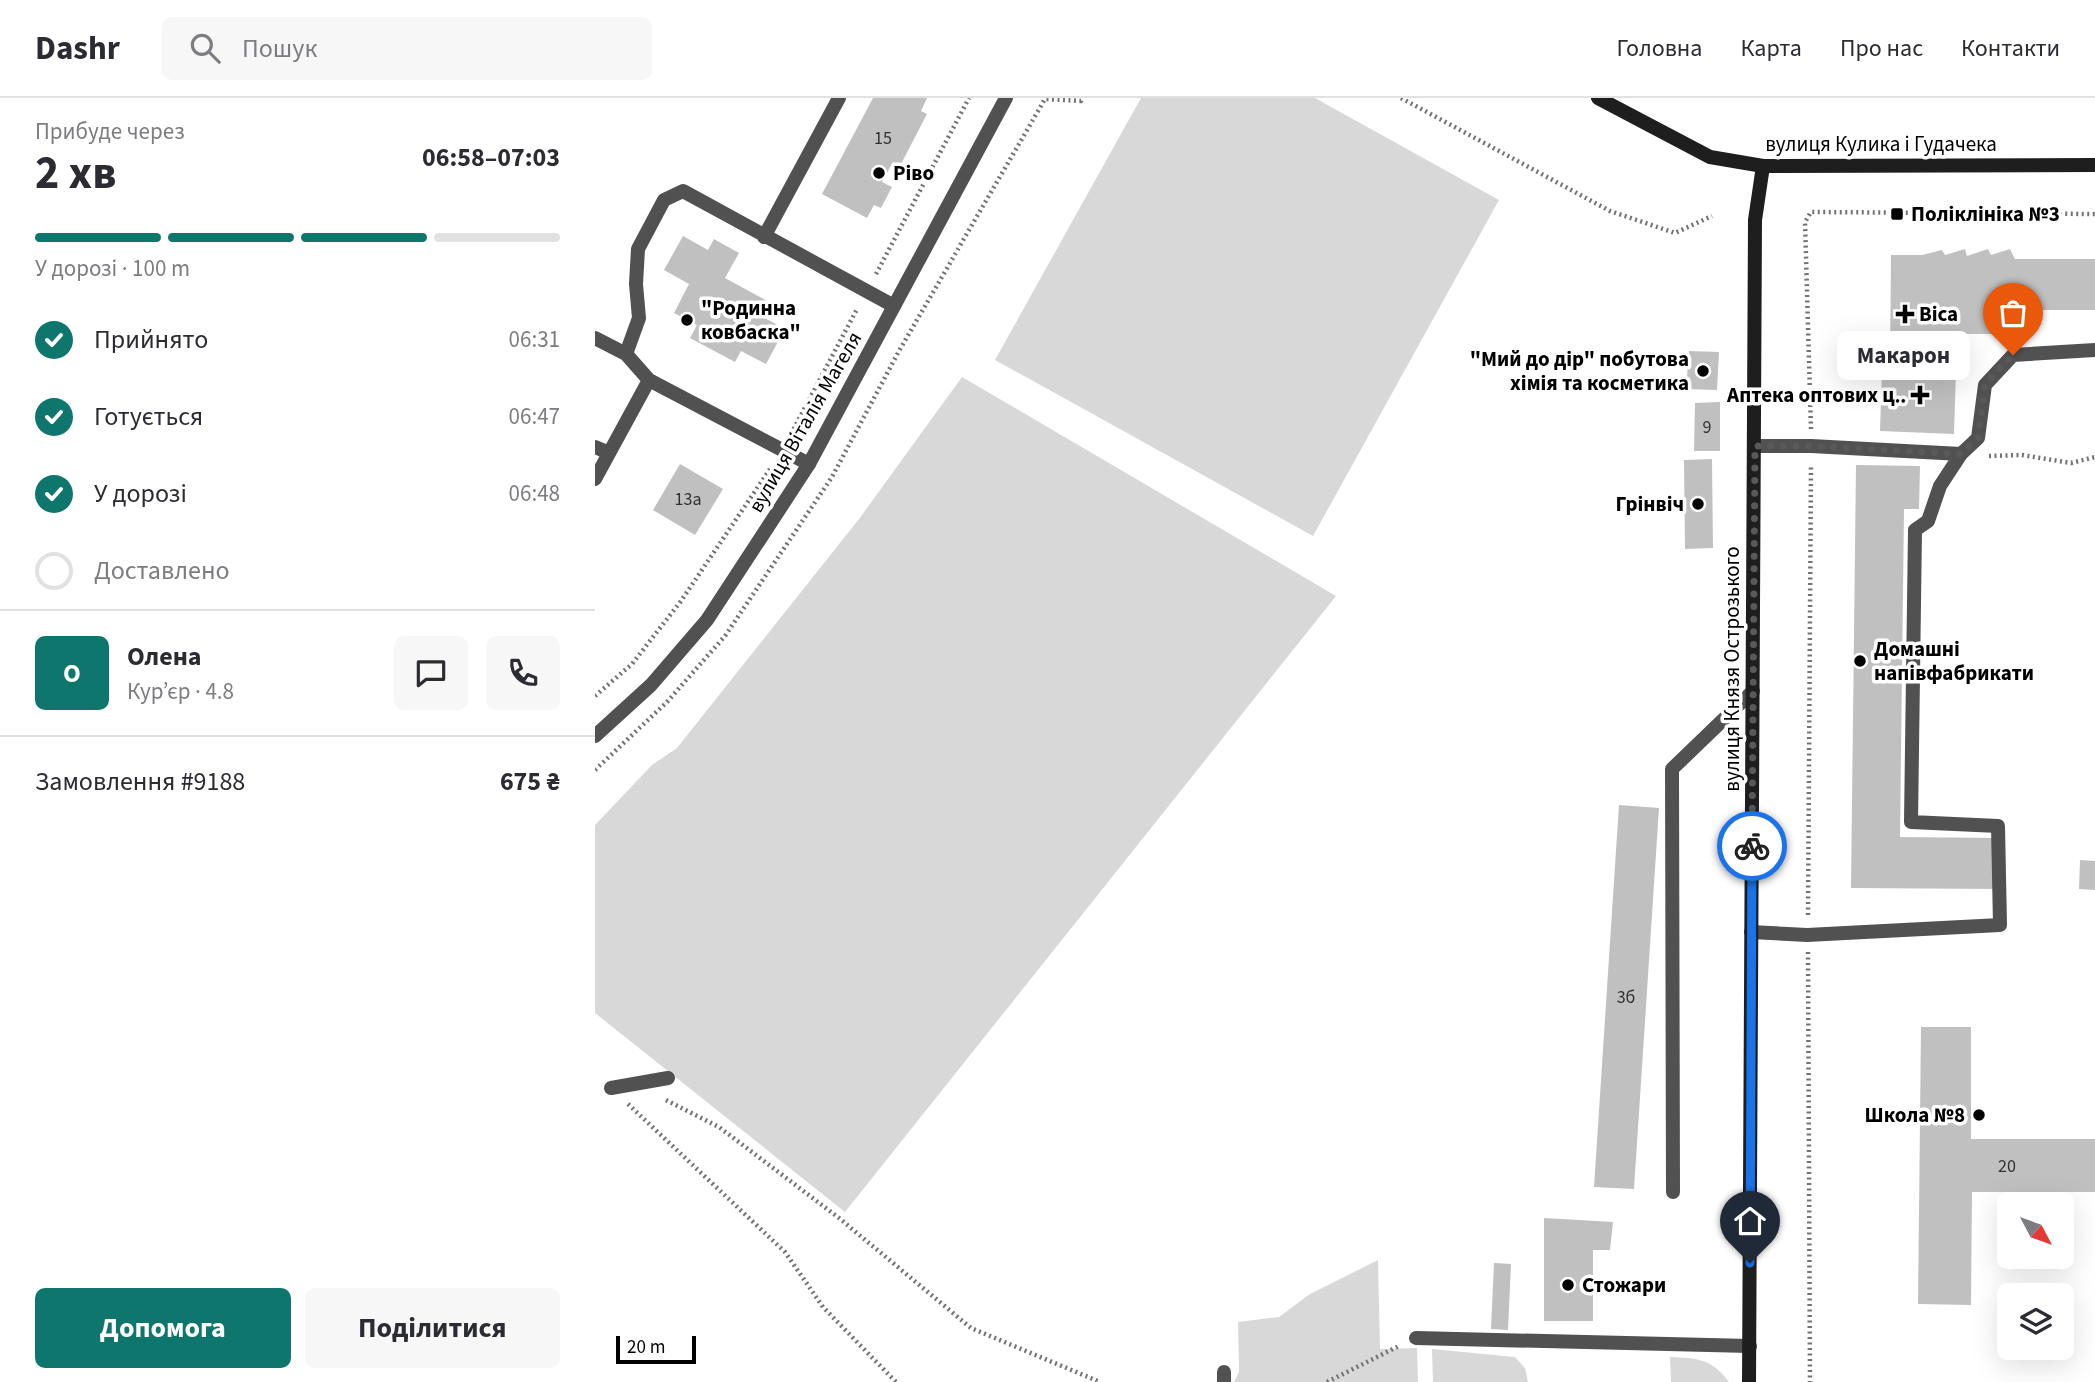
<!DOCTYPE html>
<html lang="uk">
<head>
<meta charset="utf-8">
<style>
	body { margin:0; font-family:"Source Sans 3",sans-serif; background:#f7f7f7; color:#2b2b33; height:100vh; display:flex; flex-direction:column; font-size:26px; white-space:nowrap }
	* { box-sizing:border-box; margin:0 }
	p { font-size:23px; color:#7c7c81 }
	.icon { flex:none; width:38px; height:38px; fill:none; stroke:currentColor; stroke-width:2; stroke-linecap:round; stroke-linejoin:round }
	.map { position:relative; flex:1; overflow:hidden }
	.details { display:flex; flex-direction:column; background:#fff; width:595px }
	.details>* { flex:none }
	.needle { width:46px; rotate:131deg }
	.controls { position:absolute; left:1402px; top:1094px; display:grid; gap:14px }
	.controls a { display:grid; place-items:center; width:77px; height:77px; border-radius:10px; background:#fff; box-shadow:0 7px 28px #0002; font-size:35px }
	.scale { position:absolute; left:21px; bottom:18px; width:80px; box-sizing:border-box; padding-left:7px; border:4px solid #000; border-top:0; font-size:19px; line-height:24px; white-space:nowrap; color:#000; -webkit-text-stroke:5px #fff; paint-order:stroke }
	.pin { position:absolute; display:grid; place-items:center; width:60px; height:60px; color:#fff; margin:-72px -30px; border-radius:50% 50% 50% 0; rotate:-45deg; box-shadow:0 0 7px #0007 }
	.pin .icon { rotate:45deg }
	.courier { position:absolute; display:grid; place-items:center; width:70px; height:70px; margin:-35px; border:5px solid #1a73e8; border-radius:50%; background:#fff; color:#222; box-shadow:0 2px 9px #0007 }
	.bubble { position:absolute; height:49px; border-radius:10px; background:#fff; box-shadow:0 7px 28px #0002; font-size:23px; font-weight:700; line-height:49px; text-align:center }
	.summary em { font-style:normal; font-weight:700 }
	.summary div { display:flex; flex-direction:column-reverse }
	.summary { display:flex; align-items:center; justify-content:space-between; height:119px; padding:0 35px }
	h1 { font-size:46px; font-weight:700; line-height:52px }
	.bar { display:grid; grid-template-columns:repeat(4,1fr); gap:10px 7px; align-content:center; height:84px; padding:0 35px }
	.bar i { height:9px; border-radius:5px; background:#e1e1e2 }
	.bar .current { background:#0f766e }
	.bar p { grid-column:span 4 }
	.line { display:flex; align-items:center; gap:18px; padding:0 35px; border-top:2px solid #e1e1e2 }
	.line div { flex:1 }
	.round { display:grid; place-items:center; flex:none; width:74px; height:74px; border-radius:10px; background:#f7f7f7 }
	ol { padding:0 35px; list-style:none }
	li { display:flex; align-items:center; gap:21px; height:77px }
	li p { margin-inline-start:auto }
	li .icon { padding:7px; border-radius:50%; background:#0f766e; color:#fff; stroke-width:4 }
	li:last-child { color:#7c7c81 }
	li i { width:38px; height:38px; border:4px solid #e1e1e2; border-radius:50% }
	.button { display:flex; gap:14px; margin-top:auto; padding:14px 35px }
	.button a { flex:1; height:80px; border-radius:10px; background:#0f766e; color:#fff; font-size:28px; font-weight:700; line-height:80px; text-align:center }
	.button a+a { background:#f7f7f7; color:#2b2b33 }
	header { display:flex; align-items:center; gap:42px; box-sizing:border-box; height:98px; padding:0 35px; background:#fff; border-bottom:2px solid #e1e1e2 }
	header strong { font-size:33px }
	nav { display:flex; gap:38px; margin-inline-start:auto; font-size:24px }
	.search { width:490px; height:63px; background:#f7f7f7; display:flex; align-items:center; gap:18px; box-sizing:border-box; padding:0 24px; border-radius:10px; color:#7c7c81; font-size:26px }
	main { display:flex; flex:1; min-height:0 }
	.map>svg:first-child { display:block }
	.green { fill:#d8d8d8 }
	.building { fill:#c0c0c0 }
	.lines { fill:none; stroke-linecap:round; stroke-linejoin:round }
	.path { stroke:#737373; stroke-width:4.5; stroke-dasharray:2 3.5; stroke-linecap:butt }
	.lane { stroke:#515151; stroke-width:14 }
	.street { stroke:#515151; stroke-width:14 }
	.secondary { stroke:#1e1e1e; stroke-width:14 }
	.done { stroke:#595959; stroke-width:7; stroke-dasharray:0 12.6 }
	.route { stroke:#1a73e8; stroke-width:9 }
	.poi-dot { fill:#000; stroke:#fff; stroke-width:2.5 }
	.labels { text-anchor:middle; stroke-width:7; stroke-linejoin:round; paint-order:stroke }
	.number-label { font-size:18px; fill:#303030 }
	.street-label { font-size:21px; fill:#000; stroke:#fff }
	.poi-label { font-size:21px; font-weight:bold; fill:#000; stroke:#fff; text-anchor:start }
</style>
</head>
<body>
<header>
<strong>Dashr</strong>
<div class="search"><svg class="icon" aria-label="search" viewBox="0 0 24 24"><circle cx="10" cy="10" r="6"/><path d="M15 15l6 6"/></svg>Пошук</div>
<nav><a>Головна</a><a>Карта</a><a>Про нас</a><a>Контакти</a></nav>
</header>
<main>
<section class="details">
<div class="summary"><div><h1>2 хв</h1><p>Прибуде через</p></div><em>06:58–07:03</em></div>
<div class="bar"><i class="current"></i><i class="current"></i><i class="current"></i><i></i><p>У дорозі · 100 m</p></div>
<ol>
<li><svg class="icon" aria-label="check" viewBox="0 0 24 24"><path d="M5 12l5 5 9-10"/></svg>Прийнято<p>06:31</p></li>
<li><svg class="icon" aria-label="check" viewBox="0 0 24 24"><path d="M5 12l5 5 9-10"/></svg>Готується<p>06:47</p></li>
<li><svg class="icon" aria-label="check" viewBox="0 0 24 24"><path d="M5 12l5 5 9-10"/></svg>У дорозі<p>06:48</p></li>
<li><i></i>Доставлено</li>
</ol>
<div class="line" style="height:126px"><b class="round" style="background:#0f766e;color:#fff">О</b><div><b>Олена</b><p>Кур’єр · 4.8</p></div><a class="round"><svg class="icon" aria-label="chat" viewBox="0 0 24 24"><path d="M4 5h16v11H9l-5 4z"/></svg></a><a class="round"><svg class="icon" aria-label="phone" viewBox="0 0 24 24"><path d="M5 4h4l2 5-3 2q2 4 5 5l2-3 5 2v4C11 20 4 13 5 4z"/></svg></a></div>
<div class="line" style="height:91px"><div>Замовлення #9188</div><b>675 ₴</b></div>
<div class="button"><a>Допомога</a><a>Поділитися</a></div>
</section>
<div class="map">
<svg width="1500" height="1284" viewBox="0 0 1500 1284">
	<rect width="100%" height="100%" fill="#fff"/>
	<path class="green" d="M546,0h174l184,102 -186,336 -318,-176z
		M367,279l374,219 -491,616 -250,-199v-188l57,-60 25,-17 182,-229z
		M783,1162l2,89 37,-1 1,34h-184l5,-10 -1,-50 41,-5 31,-23z
		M837,1251l83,8 10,11 3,14h-95z
		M1075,1259c28,1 42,2 59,25h-58z"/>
	<path class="building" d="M278,0h54l-6,13 6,3 -27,52 -7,-4 -11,20 10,5 -11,21 -7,-3 -7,13 -45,-24z
		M88,138l25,14 6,-11 25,14 -14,25 44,24 -8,14 24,13 -19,35 -25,-13 -6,11 -45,-24 7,-13 -23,-12 15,-29 -25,-14z
		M1370,151l2,7 21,-7 3,6 19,-6 5,10h80v51h-80v24h-71v24h-54l1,-103h31l20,-5 3,5z
		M1094,253l30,1 -2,38 -31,-1z
		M1287,270l74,3 -2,63 -74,-3z
		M1125,304v49h-26l1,-48z
		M1117,361l1,89 -28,1 -1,-89z
		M85,366l43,25 -28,46 -42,-25z
		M1261,367l64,1 -1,43h-15l-4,328 99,1 -1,51 -147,-1z
		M1024,707l40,3 -25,381 -40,-2z
		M1485,762l15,1v29l-16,-1z
		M1326,929h50v112h124v53h-123l-1,113 -53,-1z
		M949,1120l69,4 -3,28h-17v71h-49z
		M899,1165l17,1 -3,66 -17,-1z"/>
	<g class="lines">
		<path class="path" d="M806,0l209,113 65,22 37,-17
			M281,176l93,-176
			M1216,331l-6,-207 6,-10 284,2
			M196,336l66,-125
			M1394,358l33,-1 49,8 24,-6
			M0,598l37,-32 49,-63 91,-135
			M0,672l72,-68 58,-66 107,-159 67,-126 146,-252 36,2 1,-3
			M1213,817l3,-449
			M1213,854l2,430
			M71,1002l53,27 120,91 132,110 129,54
			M33,1006l157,148 38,55 73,75
			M732,1284l72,-36"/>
		<path class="lane" d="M169,139l75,-139
			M0,240l31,16
			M1160,348h56l150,8 17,-16 7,-53 28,-30 82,-5
			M0,349l14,6
			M214,366l-160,-84 -23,-26 13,-36 -3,-34 2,-35 26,-49 19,-9 211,115
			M0,381l54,-99
			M1156,834l56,3 193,-10 -2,-99 -87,-4 4,-292 13,-9 12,-35 21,-32
			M16,990l57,-10
			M1078,1094l-1,-423 81,-78
			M821,1240l334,8
			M629,1274v10"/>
		<path class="street" d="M0,638l56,-51 56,-65 102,-156 197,-366"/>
		<path class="secondary" d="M1003,0l112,59 53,9 332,-1
			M1154,1284l6,-1162 8,-54"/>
	</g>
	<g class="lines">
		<path class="done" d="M1157,748l3,-400h56l150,8 17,-16 7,-54 28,-29"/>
		<path class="route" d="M1155,1165l2,-417"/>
	</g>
	<g class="poi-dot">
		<circle cx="284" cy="75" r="7"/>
		<rect x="1295" y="109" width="14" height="14" rx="3.5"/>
		<path d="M1306.5 205.5h7v7h7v7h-7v7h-7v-7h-7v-7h7z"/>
		<circle cx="92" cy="222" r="7"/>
		<circle cx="1108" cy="273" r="7"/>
		<path d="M1321.5 286.5h7v7h7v7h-7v7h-7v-7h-7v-7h7z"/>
		<circle cx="1103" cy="406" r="7"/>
		<circle cx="1265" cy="563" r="7"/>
		<circle cx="1384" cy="1017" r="7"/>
		<circle cx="973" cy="1187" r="7"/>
	</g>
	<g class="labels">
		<g class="number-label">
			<text x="288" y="46">15</text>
			<text x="1112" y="335">9</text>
			<text x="93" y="407">13а</text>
			<text x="1031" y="905">3б</text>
			<text x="1412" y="1074">20</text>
		</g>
		<g class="street-label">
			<text x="1286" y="53">вулиця Кулика і Гудачека</text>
			<text transform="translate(210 324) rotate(-60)" y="7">вулиця Віталія Магеля</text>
			<text transform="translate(1137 571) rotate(-90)" y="7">вулиця Князя Острозького</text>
		</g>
		<g class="poi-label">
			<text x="298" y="82">Ріво</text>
			<text x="1316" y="123">Поліклініка №3</text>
			<text x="106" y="217">"Родинна<tspan x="106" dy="24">ковбаска"</tspan></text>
			<text x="1324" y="223">Віса</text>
			<text x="1094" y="268" text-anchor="end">"Мий до дір" побутова<tspan x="1094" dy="24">хімія та косметика</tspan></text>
			<text x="1311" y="304" text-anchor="end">Аптека оптових ц‥</text>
			<text x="1089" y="413" text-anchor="end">Грінвіч</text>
			<text x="1279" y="558">Домашні<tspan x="1279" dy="24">напівфабрикати</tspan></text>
			<text x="1370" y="1024" text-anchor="end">Школа №8</text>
			<text x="987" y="1194">Стожари</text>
		</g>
	</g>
</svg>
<div class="controls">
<a><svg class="needle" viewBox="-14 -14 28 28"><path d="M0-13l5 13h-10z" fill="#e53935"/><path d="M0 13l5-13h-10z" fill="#7c7c81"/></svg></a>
<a><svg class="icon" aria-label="layers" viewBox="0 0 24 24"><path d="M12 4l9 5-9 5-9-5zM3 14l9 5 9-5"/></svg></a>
</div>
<div class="scale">20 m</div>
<div class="pin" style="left:1418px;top:257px;background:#ea580c"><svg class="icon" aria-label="bag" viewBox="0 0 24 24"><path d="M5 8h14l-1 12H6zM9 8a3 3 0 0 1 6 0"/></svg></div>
<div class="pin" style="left:1155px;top:1165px;background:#1f2937"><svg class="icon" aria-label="home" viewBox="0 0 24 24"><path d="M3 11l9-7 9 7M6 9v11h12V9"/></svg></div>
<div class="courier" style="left:1157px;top:748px"><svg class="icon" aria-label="bike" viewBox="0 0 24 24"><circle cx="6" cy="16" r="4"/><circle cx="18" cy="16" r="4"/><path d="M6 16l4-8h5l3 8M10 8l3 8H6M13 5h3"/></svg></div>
<div class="bubble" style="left:1242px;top:233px;width:133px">Макарон</div>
</div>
</main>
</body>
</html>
